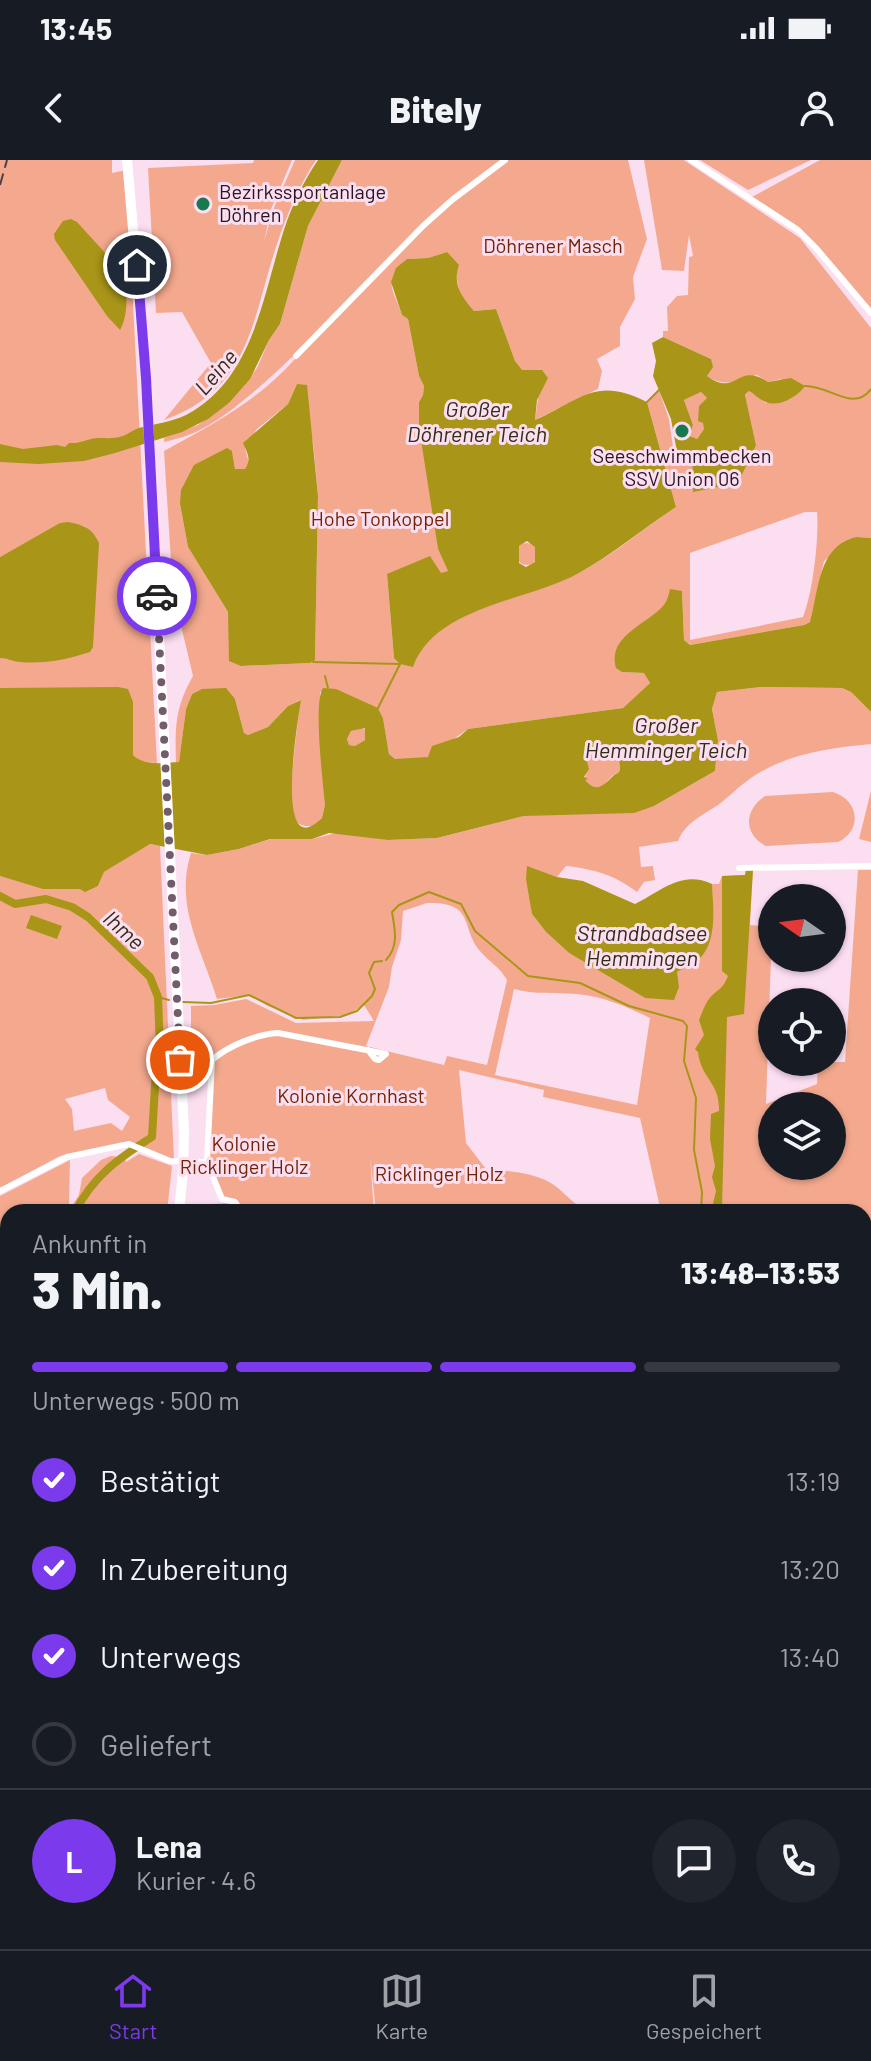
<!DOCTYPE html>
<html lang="de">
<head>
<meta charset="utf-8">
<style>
	body { margin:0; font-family:Barlow,sans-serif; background:#20242c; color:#f1f3f6; height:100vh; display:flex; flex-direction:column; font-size:30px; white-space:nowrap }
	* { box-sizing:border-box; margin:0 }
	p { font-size:26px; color:#9ea1a6 }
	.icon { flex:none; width:44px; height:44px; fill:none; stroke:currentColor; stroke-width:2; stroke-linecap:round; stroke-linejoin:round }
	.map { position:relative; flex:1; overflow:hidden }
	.sheet { position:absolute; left:0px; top:1044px; width:872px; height:746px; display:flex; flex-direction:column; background:#171b24; border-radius:24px 24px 0 0; box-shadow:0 2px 6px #0004 }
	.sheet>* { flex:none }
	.needle { width:52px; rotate:284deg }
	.controls { position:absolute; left:758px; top:724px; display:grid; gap:16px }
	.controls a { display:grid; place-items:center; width:88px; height:88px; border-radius:50%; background:#171b24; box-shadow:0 2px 6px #0004; font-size:40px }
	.pin { position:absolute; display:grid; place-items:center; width:68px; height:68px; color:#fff; margin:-34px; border:4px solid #fff; border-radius:50%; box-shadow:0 2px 8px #0007 }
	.courier { position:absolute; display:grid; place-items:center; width:80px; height:80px; margin:-40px; border:6px solid #7c3aed; border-radius:50%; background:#fff; color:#222; box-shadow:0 2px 10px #0007 }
	.headline em { font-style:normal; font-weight:800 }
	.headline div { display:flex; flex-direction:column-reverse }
	.headline { display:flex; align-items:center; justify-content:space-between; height:136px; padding:0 32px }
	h1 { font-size:52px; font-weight:800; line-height:60px }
	.bar { display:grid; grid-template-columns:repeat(4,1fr); gap:12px 8px; align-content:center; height:96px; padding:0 32px }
	.bar i { height:10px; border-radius:6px; background:#363941 }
	.bar .selected { background:#7c3aed }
	.bar p { grid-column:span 4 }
	.line { display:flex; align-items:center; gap:20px; padding:0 32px; border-top:2px solid #363941 }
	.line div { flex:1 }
	.round { display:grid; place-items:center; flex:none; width:84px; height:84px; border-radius:42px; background:#20242c }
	ol { padding:0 32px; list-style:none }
	li { display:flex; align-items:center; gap:24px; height:88px }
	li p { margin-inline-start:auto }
	li .icon { padding:8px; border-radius:50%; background:#7c3aed; color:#fff; stroke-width:4 }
	li:last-child { color:#9ea1a6 }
	li i { width:44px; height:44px; border:4px solid #363941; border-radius:50% }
	.status { display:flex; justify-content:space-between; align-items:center; height:56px; padding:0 40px; background:#171b24; direction:ltr }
	.status svg { height:22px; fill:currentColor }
	header { display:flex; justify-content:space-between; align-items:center; height:104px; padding:0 32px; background:#171b24; font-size:36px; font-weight:800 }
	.tab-bar { display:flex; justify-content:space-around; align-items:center; height:112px; border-top:2px solid #363941; background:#171b24; font-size:22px; color:#9ea1a6 }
	.tab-bar a { display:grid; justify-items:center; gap:4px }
	.tab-bar .selected { color:#7c3aed }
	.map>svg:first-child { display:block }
	.built { fill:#fdd0ed }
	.green { fill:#f4a98f; fill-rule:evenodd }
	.water { fill:#a99517; fill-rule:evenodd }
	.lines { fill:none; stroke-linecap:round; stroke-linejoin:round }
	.stream { stroke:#a99517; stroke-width:2 }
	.river { stroke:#a99517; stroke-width:8 }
	.minor { stroke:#fff; stroke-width:6 }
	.major { stroke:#fff; stroke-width:8 }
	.highway { stroke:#fff; stroke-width:10 }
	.tram { stroke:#523d4b; stroke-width:2 }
	.rail { stroke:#523d4b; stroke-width:2; stroke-dasharray:12 6; stroke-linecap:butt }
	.done { stroke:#725b6a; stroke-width:8; stroke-dasharray:0 14.4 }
	.route { stroke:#7c3aed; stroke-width:10 }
	.poi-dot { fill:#187950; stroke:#fcdef1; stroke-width:3 }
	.labels { text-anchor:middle; stroke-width:6; stroke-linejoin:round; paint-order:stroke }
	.poi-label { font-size:20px; fill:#271521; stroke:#fcdef1; text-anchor:start }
	.park-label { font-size:20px; fill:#722301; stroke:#fcdef1 }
	.water-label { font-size:22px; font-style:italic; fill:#312d15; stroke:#fcdef1 }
</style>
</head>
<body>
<div class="status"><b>13:45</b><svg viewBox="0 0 49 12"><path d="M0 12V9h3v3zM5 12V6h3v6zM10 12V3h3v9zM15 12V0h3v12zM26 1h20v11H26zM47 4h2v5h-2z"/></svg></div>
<header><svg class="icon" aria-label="back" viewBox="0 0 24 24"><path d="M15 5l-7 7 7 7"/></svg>Bitely<svg class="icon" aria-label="person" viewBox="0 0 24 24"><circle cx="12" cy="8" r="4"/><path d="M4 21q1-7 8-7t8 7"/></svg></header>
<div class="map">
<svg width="871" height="1789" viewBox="0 0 871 1789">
	<rect width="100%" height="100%" fill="#fcdef1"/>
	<path class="built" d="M0,1509l8,6v72l-8,-2z"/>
	<path class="green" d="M0,0h112v13l14,-3 31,593 -17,-2 -7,-6v-53l-71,-14h-62v-30l6,-1 79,-131 -25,-2 -60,33z
		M254,0h38l-21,49 -7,33 9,-32 22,-50h21c-17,26 -29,54 -39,84 -25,74 -26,146 -113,176l47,-57 -29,-51 -26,1 -8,-145 105,-5z
		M342,0h286l19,79 -14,38 2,22 -15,28v19l-23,13 5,12 -4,18 -63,31 7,-50h-21l-6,-9 -19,-52 -22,2 -14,-16 -4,-20 -9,-23 -19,6 -21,1c-24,25 -15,26 -5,56l6,4 11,57 5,10 -1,9 -4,7 1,11 18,136 10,22 -4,3h-57l7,84 19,8c22,-60 116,-66 166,-93 34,-18 65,-45 97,-66l-29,-105 12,-12 10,29 5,35 15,-4 3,2 1,39 63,-46 -11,-49 4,-5 17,12 15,-24 -13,3 -11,-7c-19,6 -32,13 -50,1l4,-17 -48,-22v-6h5l-1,-24 10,-11 11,-1 1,-38 4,-1 -4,-21 -5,36 -22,-1 -18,-110h40l116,78 71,90v210l-14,-1 -33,24 -14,61 -6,3 -114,20 -6,-5 -2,-49 -16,14 -44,67 23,1 5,10 -27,25 -155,21 -40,28 -12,3 -21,-1 -6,-5 -6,-36 -5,-10 -58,-16 5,113 -3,13 -8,8c-6,0 -13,1 -18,-5 -12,-14 3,-98 4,-121l-12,6 -20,21 -20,8 -4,-2 -9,-34 -32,-10 -11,5 -6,15 -7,54h-3c-1,-37 -1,-55 17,-87l-20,-84 -9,-141c47,-26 95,-51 131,-92l-3,-2c-26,25 -74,70 -109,80 -6,2 -12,3 -19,5v-4l34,-13 31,-22 28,-35 12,-28 11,-16 28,-98zM297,224l16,58 5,54 -3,163 -5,4 -69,3 -13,-54 -40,-65 -8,-43 52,-53 3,18h10l4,-6 -4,-15 12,-19 31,-25zM805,352h12c2,27 -4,80 -14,105l-113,23v-87z
		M700,0h111l-63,30z
		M820,0h51v149l-51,-60 -27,-26 -43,-25z
		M701,232l6,6 -3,31 -7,10 -9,-2 5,-12 -9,-25z
		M516 394a11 11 0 1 1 22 0a11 11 0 1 1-22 0Z
		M761,527l81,1 9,4 20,20v32c-42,4 -88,10 -124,37 -10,7 -18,16 -29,24 -15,10 -33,18 -40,36l-39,6 2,20 12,-1 2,14 -11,2 -7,10c-22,-17 -44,-23 -71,-26l-9,11 -29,-10 4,47 14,18 23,21 76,45 32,-26 23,-14 13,-38 -1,-36h7l3,-8 23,-1 1,-5 7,-1 -3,56 22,2 -6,177 51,-20 1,-22h27l13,-192h13v363l-7,5v-26h-203l-21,-94 -97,-21 1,-7 -85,-20 7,73 20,26c21,2 44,3 63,13 15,8 24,24 41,30h-214l-6,-56 4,56h-130l-21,-15 -14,-36 4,-99 -3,-17h-19v-39l23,-1 32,-6 50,24 78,-2 -10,-16 -17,10 -44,5 -35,-14 -19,-11 -32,4c-15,-49 -43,-93 -26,-146l16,2 32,-6 32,-10h41l28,-7 48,8 49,-2 87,-22 130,-10 61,-35 3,-31 -6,-31 5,-17zM427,743c49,-1 33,24 53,48 9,11 19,15 27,29l-20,85 -40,-9 -3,9 -78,-19 23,-59 3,-20 9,-27 2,-29zM514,829c20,6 41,3 63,5 25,2 51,13 73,24l-13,87 -142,-30zM772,946h60v60h-60z
		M363,568l3,2 -1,10 -10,6 -6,-1 -2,-6 4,-8z
		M600,585l9,2 10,7c0,2 2,12 1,14 -2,8 -3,3 -9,9 -9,10 -15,17 -27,3l3,-8 -3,-21z
		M871,631v51l-12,-3z
		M833,632c26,8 30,38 5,50l-72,4c-23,-12 -22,-36 -1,-50z
		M149,684l11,2 14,314 -40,-17 -74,13 -60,32v-312c34,10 63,17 98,10l6,-14zM105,928l3,12 22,17 -8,14 -11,-8 -37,8 -2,-22 -7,-10z
		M139,994l33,12 -5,46h-91c11,-22 28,-44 49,-56l1,6z
		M111,996l9,1c-19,12 -36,35 -46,55h-6l11,-17 3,-17 19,-18z
		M70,1000l-1,46 -3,6h-58v88h-8v-104z
		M233,1043l6,9h-49v-7z
		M8,1176v121l-8,12v-111z
		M0,1385l8,8 -4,7 4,7v79l-8,-5z
		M72,1782h422l1,7h-424z
		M557,1782h80l14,7h-83z
		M646,1782h74l1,7h-61z
		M823,1782h39v7h-46l8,-1z"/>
	<path class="water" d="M318,0h24l-34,66 -28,98 -11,16 -19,39 -21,24 -21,16 -26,13 -67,21 -31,8 -46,3 -38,-2v-18l23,5 34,-4 8,2 4,-4c12,1 20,-5 30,-5 8,0 15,1 24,-2 5,-2 10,-6 16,-8 15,-4 32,-6 47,-13 64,-34 75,-109 94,-172 8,-29 21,-58 38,-83z
		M71,59l6,3c14,16 33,34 44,53 8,13 7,42 -1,55l-13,-14 -52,-76 -1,-6 9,-13z
		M447,92l12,13c-7,20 3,32 15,46l22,-2 19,52 7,9h20l6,8 -11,22 -2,20c47,-21 61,-44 112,-18l29,105c-32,21 -63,47 -97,66 -50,28 -144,33 -166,94l-13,-3 -6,-6 -7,-84 43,-18 11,17 7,-2 -10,-22 -19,-122v-25l4,-7 1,-9 -5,-10 -11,-57 -6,-4 -11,-33 5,-14 11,-9 21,-1zM527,381l8,6v15l-9,5 -7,-4v-17z
		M663,177l48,22 2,8 -6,9c31,22 29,-15 61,6l23,-4 14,8c-7,10 -26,22 -39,16 -6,-2 -12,-8 -17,-11l-4,4 11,50 -18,38 -45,9 -1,-40 -4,-2 -11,2 -6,-33 -18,-43 3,-15 -4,-18zM701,232l6,6 -8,8 -1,15 5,2 1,6 -7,10 -8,-3 4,-11 -9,-25z
		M297,224l10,1 11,111 -3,164 -5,3 -69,3 -12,-5 -1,-49 -40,-65 -8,-43 1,-14 13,-25 33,-17 5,3 3,18h10c7,-10 2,-16 -2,-26l45,-39z
		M68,362c16,3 24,6 31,21l-6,104 -3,5c-25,8 -45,12 -71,10 -8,-1 -11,-4 -19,-4v-101l60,-34z
		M857,377l14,1v174l-20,-20 -9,-4 -81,-1 -44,5 -5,17 6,31 -3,31 -61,35 -20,7 -110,3 -87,22 -49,2 -59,-7 -17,6h-42l-31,10 -32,6 -57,-11 -46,28 -6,14 -13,6 -5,-3h-37l-43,-13v-188l118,-1 10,2 5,13v53c11,11 30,8 46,7l7,-53 6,-15 10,-5 24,-1 9,11 9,34 4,2 20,-8 20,-21 13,-6c-2,14 -29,167 21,118l3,-13c-2,-23 -12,-102 -2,-117l13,1 42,19 5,10 6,36 6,5 33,-2 4,-11 27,-9 9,-8 155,-21 27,-25 -6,-10 -22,-1 -6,-4c-9,-32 30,-43 47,-62 4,-4 6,-12 7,-17l12,2 2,49 6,5 114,-20 6,-3c9,-32 8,-77 47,-85zM365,568v12l-10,6 -6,-1 -2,-6 4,-8zM600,585l9,2 10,7c-1,4 1,8 1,13 0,8 -4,5 -8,10 -9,9 -16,16 -27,3l3,-1 -4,-2 5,-8 -5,-18z
		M527,706l30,11 26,4 52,23c27,-13 46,-34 77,-20 1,22 6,58 -13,75 -6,5 -15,9 -22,13l2,15 -5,13 -29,-2 -76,-45 -23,-21 -14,-18 -6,-35z
		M753,709l-9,145 -17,3 -5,191 -2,4h-5l-3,-4 4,-17 -4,-14 3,-11 -5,-27 1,-25 8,-3c1,-29 -18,-32 -21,-59l-3,-3 9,-14 -5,-15c3,-7 6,-16 10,-21 9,-11 13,-8 19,-23l-6,-5v-95l23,-1 1,-5z
		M31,755l31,11 -5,13 -31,-11z"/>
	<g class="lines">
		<path class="stream" d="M805,226c24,-1 48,27 66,3
			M647,242l12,-12
			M313,502l87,2 -22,44
			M325,516l3,12
			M386,800c13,-14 9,-30 6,-48l7,-7 30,-13 32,12 14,27 53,45 52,7 49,23 54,15 4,5 -3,35 12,37 -2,52 8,42 -1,20
			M158,837l11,3
			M183,842l28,1 38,-8 47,23 44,-1 17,-6 15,-15 3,-7 -6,-16 5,-11 8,-1
			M864,1065l7,-4"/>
		<path class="river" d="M0,736l15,8 31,-5 26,8 16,10 62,60 8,20 2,52 -4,20 -4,68c-33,21 -59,39 -77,75
			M673,1782l1,7"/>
		<path class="minor" d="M691,0l107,70 18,18 55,65
			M296,196l127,-130 29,-26 53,-40
			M739,708l132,-2
			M0,1031l67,-34 62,-13 41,17 37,1
			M242,1052l-7,-10 -13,-3 -15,-37 5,-102c16,-14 45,-26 66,-27l83,16 25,5 -7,6 -4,-1 -7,-9
			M864,1080l7,-4
			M864,1162l7,-4
			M864,1232l7,17
			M864,1340l7,-4
			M864,1379l7,14
			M864,1466l7,-1
			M864,1540l7,-1
			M864,1548l7,-1
			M0,1616l8,3
			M0,1625l8,2
			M0,1681h3
			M864,1712l7,-1
			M0,1754h8
			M498,1782l1,7
			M863,1785l8,-1
			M67,1789v-7"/>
		<path class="major" d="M0,1486l8,5"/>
		<path class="highway" d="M127,0l19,218 38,753 -1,40 -4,41
			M0,1357l8,-10
			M539,1782l11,7
			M551,1782l11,7"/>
		<path class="tram" d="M864,1546l7,-1
			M0,1620l8,2"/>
		<path class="rail" d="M0,25l7,-25"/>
	</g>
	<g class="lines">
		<path class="done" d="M157,436l23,464"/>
		<path class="route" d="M137,105l9,113 11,218"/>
	</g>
	<g class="poi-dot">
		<circle cx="203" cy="44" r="8"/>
		<circle cx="682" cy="271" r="8"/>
	</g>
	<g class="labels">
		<g class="poi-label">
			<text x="219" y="39">Bezirkssportanlage<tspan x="219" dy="23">Döhren</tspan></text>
			<text x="682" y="303" text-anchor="middle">Seeschwimmbecken<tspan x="682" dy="23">SSV Union 06</tspan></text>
		</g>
		<g class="park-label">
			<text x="553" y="93">Döhrener Masch</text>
			<text x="380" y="366">Hohe Tonkoppel</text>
			<text x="351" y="943">Kolonie Kornhast</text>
			<text x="244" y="991">Kolonie<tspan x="244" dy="23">Ricklinger Holz</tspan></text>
			<text x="439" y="1021">Ricklinger Holz</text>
		</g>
		<g class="water-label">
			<text transform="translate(216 212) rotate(-49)" y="8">Leine</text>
			<text x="477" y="257">Großer<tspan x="477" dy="25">Döhrener Teich</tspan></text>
			<text x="666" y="573">Großer<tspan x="666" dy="25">Hemminger Teich</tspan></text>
			<text transform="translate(124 770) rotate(42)" y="8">Ihme</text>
			<text x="642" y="781">Strandbadsee<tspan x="642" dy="25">Hemmingen</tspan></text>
		</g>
	</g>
</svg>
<div class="controls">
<a><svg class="needle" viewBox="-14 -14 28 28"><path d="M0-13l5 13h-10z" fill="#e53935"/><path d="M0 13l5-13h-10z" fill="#9ea1a6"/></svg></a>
<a><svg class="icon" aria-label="locate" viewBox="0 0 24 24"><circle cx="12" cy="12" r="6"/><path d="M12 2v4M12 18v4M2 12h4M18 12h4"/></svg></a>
<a><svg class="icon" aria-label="layers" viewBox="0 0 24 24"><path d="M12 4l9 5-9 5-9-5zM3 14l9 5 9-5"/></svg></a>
</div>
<div class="pin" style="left:180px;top:900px;background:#ea580c"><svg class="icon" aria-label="bag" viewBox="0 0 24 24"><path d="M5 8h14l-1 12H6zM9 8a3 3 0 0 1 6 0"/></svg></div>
<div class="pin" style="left:137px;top:105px;background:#1f2937"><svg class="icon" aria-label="home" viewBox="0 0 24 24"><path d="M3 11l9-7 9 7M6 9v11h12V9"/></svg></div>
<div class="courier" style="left:157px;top:436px"><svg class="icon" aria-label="car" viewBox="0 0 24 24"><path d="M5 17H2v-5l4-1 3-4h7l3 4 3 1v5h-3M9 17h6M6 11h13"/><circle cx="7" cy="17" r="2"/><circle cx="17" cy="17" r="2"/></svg></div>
<section class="sheet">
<div class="headline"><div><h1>3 Min.</h1><p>Ankunft in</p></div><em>13:48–13:53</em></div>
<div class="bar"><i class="selected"></i><i class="selected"></i><i class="selected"></i><i></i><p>Unterwegs · 500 m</p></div>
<ol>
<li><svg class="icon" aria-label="check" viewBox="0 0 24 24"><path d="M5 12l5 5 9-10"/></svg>Bestätigt<p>13:19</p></li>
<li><svg class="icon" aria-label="check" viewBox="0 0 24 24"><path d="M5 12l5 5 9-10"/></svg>In Zubereitung<p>13:20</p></li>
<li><svg class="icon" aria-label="check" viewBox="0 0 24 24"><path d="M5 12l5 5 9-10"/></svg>Unterwegs<p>13:40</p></li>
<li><i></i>Geliefert</li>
</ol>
<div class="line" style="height:144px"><b class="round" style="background:#7c3aed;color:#fff">L</b><div><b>Lena</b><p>Kurier · 4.6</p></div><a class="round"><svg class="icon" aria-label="chat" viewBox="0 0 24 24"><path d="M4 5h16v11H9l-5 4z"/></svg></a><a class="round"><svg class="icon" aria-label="phone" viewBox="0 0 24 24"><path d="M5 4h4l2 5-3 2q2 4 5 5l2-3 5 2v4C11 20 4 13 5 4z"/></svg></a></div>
</section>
</div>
<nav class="tab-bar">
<a class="selected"><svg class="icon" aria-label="home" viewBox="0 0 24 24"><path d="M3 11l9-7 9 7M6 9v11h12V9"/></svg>Start</a>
<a><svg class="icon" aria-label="map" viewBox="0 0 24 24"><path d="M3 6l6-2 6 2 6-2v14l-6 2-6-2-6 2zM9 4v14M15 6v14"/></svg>Karte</a>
<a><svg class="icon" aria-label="saved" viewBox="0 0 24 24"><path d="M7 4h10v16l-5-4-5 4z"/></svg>Gespeichert</a>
</nav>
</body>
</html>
